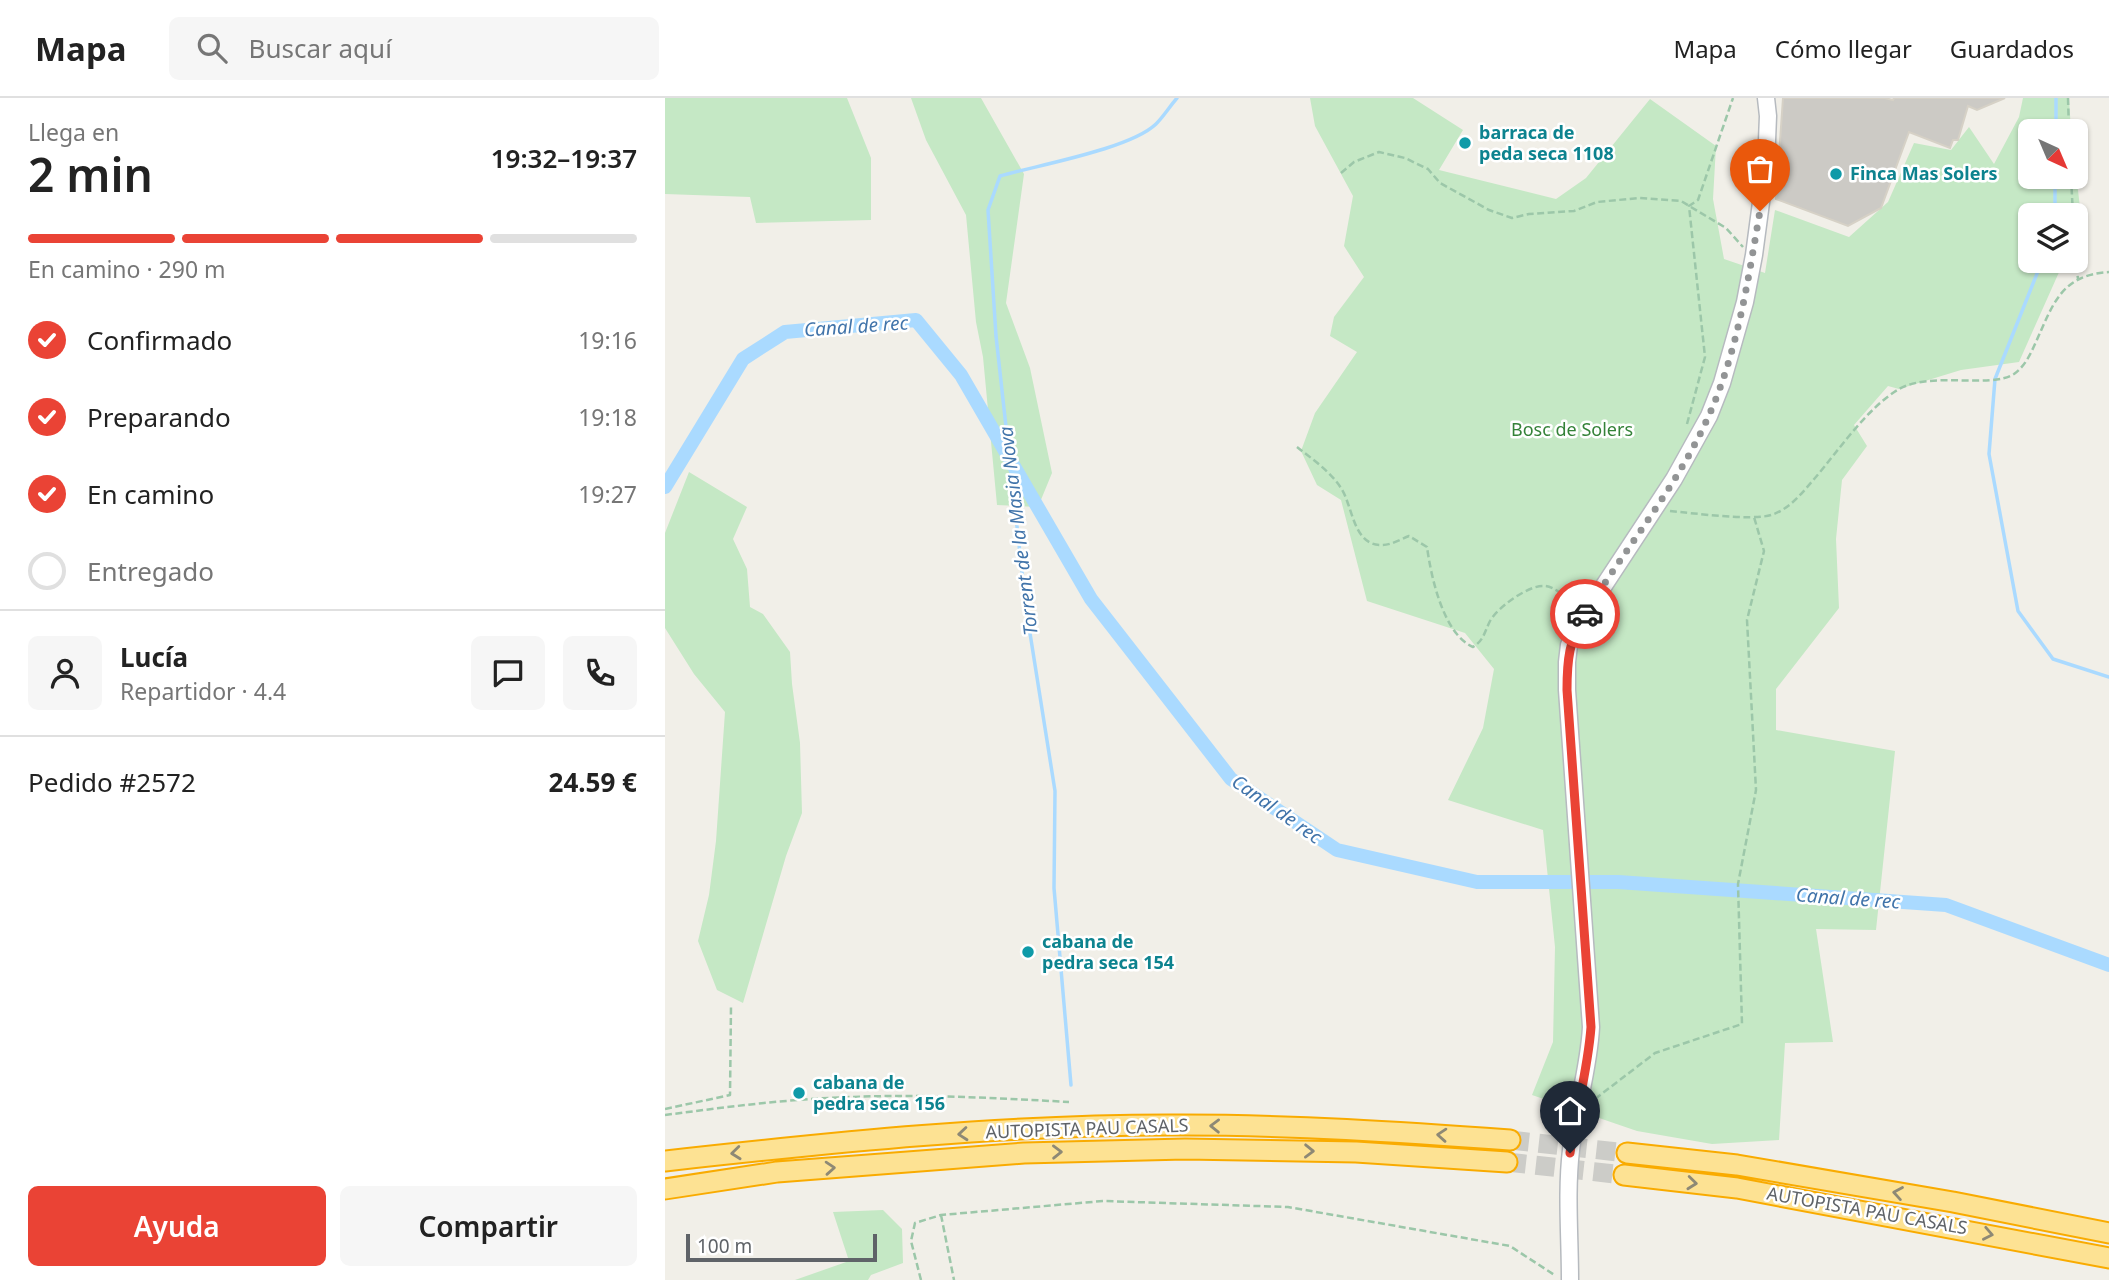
<!DOCTYPE html>
<html lang="es">
<head>
<meta charset="utf-8">
<style>
	body { margin:0; font-family:"Noto Sans",sans-serif; background:#f6f6f6; color:#222; height:100vh; display:flex; flex-direction:column; font-size:26px; white-space:nowrap }
	* { box-sizing:border-box; margin:0 }
	p { font-size:23px; color:#767676 }
	.icon { flex:none; width:38px; height:38px; fill:none; stroke:currentColor; stroke-width:2; stroke-linecap:round; stroke-linejoin:round }
	.map { position:relative; flex:1; overflow:hidden }
	.sheet { display:flex; flex-direction:column; background:#fff; width:665px }
	.sheet>* { flex:none }
	.needle { width:46px; rotate:136deg }
	.buttons { position:absolute; left:1353px; top:21px; display:grid; gap:14px }
	.buttons a { display:grid; place-items:center; width:70px; height:70px; border-radius:10px; background:#fff; box-shadow:0 2px 5px #0004; font-size:35px }
	.scale { position:absolute; left:21px; bottom:18px; width:191px; box-sizing:border-box; padding-left:7px; border:4px solid #5f6368; border-top:0; font-size:19px; line-height:24px; white-space:nowrap; color:#5f6368; -webkit-text-stroke:5px #fff; paint-order:stroke }
	.pin { position:absolute; display:grid; place-items:center; width:60px; height:60px; color:#fff; margin:-72px -30px; border-radius:50% 50% 50% 0; rotate:-45deg; box-shadow:0 0 7px #0007 }
	.pin .icon { rotate:45deg }
	.courier { position:absolute; display:grid; place-items:center; width:70px; height:70px; margin:-35px; border:5px solid #ea4335; border-radius:50%; background:#fff; color:#222; box-shadow:0 2px 9px #0007 }
	.head em { font-style:normal; font-weight:600 }
	.head div { display:flex; flex-direction:column-reverse }
	.head { display:flex; align-items:center; justify-content:space-between; height:119px; padding:0 28px }
	h1 { font-size:46px; font-weight:600; line-height:52px }
	.bar { display:grid; grid-template-columns:repeat(4,1fr); gap:10px 7px; align-content:center; height:84px; padding:0 28px }
	.bar i { height:9px; border-radius:5px; background:#e0e0e0 }
	.bar .active { background:#ea4335 }
	.bar p { grid-column:span 4 }
	.line { display:flex; align-items:center; gap:18px; padding:0 28px; border-top:2px solid #e0e0e0 }
	.line div { flex:1 }
	.round { display:grid; place-items:center; flex:none; width:74px; height:74px; border-radius:10px; background:#f6f6f6 }
	ol { padding:0 28px; list-style:none }
	li { display:flex; align-items:center; gap:21px; height:77px }
	li p { margin-inline-start:auto }
	li .icon { padding:7px; border-radius:50%; background:#ea4335; color:#fff; stroke-width:4 }
	li:last-child { color:#767676 }
	li i { width:38px; height:38px; border:4px solid #e0e0e0; border-radius:50% }
	.button { display:flex; gap:14px; margin-top:auto; padding:14px 28px }
	.button a { flex:1; height:80px; border-radius:10px; background:#ea4335; color:#fff; font-size:28px; font-weight:600; line-height:80px; text-align:center }
	.button a+a { background:#f6f6f6; color:#222 }
	header { display:flex; align-items:center; gap:42px; box-sizing:border-box; height:98px; padding:0 35px; background:#fff; border-bottom:2px solid #e0e0e0 }
	header strong { font-size:33px }
	nav { display:flex; gap:38px; margin-inline-start:auto; font-size:24px }
	.search { width:490px; height:63px; background:#f6f6f6; display:flex; align-items:center; gap:18px; box-sizing:border-box; padding:0 24px; border-radius:10px; color:#767676; font-size:26px }
	main { display:flex; flex:1; min-height:0 }
	.map>svg:first-child { display:block }
	.green { fill:#c5e8c5 }
	.lines { fill:none; stroke-linecap:round; stroke-linejoin:round }
	.stream { stroke:#aadaff; stroke-width:3.5 }
	.canal { stroke:#aadaff; stroke-width:14 }
	.building { fill:#cccac5; stroke:#d6d1c6; stroke-width:2 }
	.highway-tunnel { stroke:#ccccc8; stroke-width:19; stroke-dasharray:19 10; stroke-linecap:butt }
	.secondary-casing { stroke:#b6babf; stroke-width:19 }
	.highway-casing { stroke:#f9ab00; stroke-width:23 }
	.path { stroke:#9cc7a9; stroke-width:2.5; stroke-dasharray:7 3.5; stroke-linecap:butt }
	.secondary { stroke:#fff; stroke-width:16 }
	.highway { stroke:#fde293; stroke-width:19 }
	.oneway { stroke:#8e8975 }
	.done { stroke:#929495; stroke-width:7; stroke-dasharray:0 12.6 }
	.route { stroke:#ea4335; stroke-width:9 }
	.culture-dot { fill:#0f9aa8; stroke:#fff; stroke-width:2.5 }
	.labels { text-anchor:middle; stroke-width:5; stroke-linejoin:round; paint-order:stroke }
	.culture-label { font-size:18px; font-weight:bold; fill:#0d838f; stroke:#fff; text-anchor:start }
	.park-label { font-size:18px; fill:#348238; stroke:#fff }
	.street-label { font-size:18px; fill:#5f6368; stroke:#fff }
	.water-label { font-size:19px; font-style:italic; fill:#4174aa; stroke:#fff }
</style>
</head>
<body>
<header>
<strong>Mapa</strong>
<div class="search"><svg class="icon" aria-label="search" viewBox="0 0 24 24"><circle cx="10" cy="10" r="6"/><path d="M15 15l6 6"/></svg>Buscar aquí</div>
<nav><a>Mapa</a><a>Cómo llegar</a><a>Guardados</a></nav>
</header>
<main>
<section class="sheet">
<div class="head"><div><h1>2 min</h1><p>Llega en</p></div><em>19:32–19:37</em></div>
<div class="bar"><i class="active"></i><i class="active"></i><i class="active"></i><i></i><p>En camino · 290 m</p></div>
<ol>
<li><svg class="icon" aria-label="check" viewBox="0 0 24 24"><path d="M5 12l5 5 9-10"/></svg>Confirmado<p>19:16</p></li>
<li><svg class="icon" aria-label="check" viewBox="0 0 24 24"><path d="M5 12l5 5 9-10"/></svg>Preparando<p>19:18</p></li>
<li><svg class="icon" aria-label="check" viewBox="0 0 24 24"><path d="M5 12l5 5 9-10"/></svg>En camino<p>19:27</p></li>
<li><i></i>Entregado</li>
</ol>
<div class="line" style="height:126px"><a class="round"><svg class="icon" aria-label="person" viewBox="0 0 24 24"><circle cx="12" cy="8" r="4"/><path d="M4 21q1-7 8-7t8 7"/></svg></a><div><b>Lucía</b><p>Repartidor · 4.4</p></div><a class="round"><svg class="icon" aria-label="chat" viewBox="0 0 24 24"><path d="M4 5h16v11H9l-5 4z"/></svg></a><a class="round"><svg class="icon" aria-label="phone" viewBox="0 0 24 24"><path d="M5 4h4l2 5-3 2q2 4 5 5l2-3 5 2v4C11 20 4 13 5 4z"/></svg></a></div>
<div class="line" style="height:91px"><div>Pedido #2572</div><b>24.59 €</b></div>
<div class="button"><a>Ayuda</a><a>Compartir</a></div>
</section>
<div class="map">
<svg width="1444" height="1182" viewBox="0 0 1444 1182">
	<rect width="100%" height="100%" fill="#f1efe8"/>
	<path class="green" d="M0,0h182l24,60v62l-115,3 -6,-26 -85,-3z
		M246,0h70l43,76 -18,129 24,65 22,105 -14,34 -41,-2 -14,-148 -7,-35 -10,-107 -40,-75z
		M645,0h103l50,32 -24,40 117,29 30,-21 64,-79 66,47 -3,53 11,60 41,14 10,-63 74,27 39,-35 26,-59 37,7 18,-23 25,37 25,-47 4,-19h46l2,33h-41v46h45l1,-4 6,52 -6,12 -1,-22h-45v46h34l-45,101 -58,8 -62,19 -11,-3 -34,39 13,21 -25,34 -6,59 3,69 -63,81v41l119,21 -19,179 -60,-1 17,113 -48,1 -6,97 -67,4 -75,-13 -105,-36 21,-53 2,-95 -12,-117 -95,-30 35,-72 11,-59 -29,-36 -98,-32 -26,-101 -24,-15 -16,-34 14,-38 42,-61 -27,-16 4,-19 30,-40 -20,-31 9,-50 -38,-70z
		M24,374l58,35 -14,32 14,30 3,38 13,7 27,38 2,32 8,59 2,70 -16,43 -43,147 -26,-13 -19,-49 11,-46 7,-54 9,-129 -31,-38 -29,-46v-95z
		M218,1112l19,19 1,34 -32,12 -3,5h-73l54,-19 -16,-49z"/>
	<g class="lines">
		<path class="stream" d="M1391,33v-33
			M1390,117v-38
			M1377,163l-47,118 -6,75 29,157 35,48 56,18
			M406,987l-17,-197 1,-97 -29,-183 -30,-272 -8,-126 12,-34c38,-11 130,-27 156,-52 8,-8 14,-18 21,-26"/>
		<path class="canal" d="M0,389l78,-128 42,-27 131,-12 45,55 130,224 140,180 106,71 140,32h141l328,23 163,60"/>
	</g>
	<path class="building" d="M1118,0h102l8,2 1,-2h111l-28,12 -9,-4 -10,34h-5l-3,8 -41,-16 -28,76 -33,18 -72,-27z"/>
	<g class="lines">
		<path class="highway-tunnel" d="M845,1042l117,13
			M842,1064l117,13"/>
		<defs>
			<path id="secondary" d="M905,1182c0,-43 -4,-88 1,-130 5,-42 18,-82 20,-123l-24,-337v-28l2,-17 11,-23 94,-143 35,-63 13,-33 23,-81 9,-47 12,-90 2,-49 -2,-18"/>
			<path id="highway" d="M962,1055l110,12 216,37 156,31
				M0,1063c170,-19 345,-37 517,-36 110,0 219,7 328,15
				M959,1077l113,13 372,70
				M0,1091l112,-17 247,-19 161,-4 171,3 151,10"/>
		</defs>
		<use href="#secondary" class="secondary-casing"/>
		<use href="#highway" class="highway-casing"/>
		<path class="path" d="M1403,0l1,33
			M676,75l13,-11 25,-10 26,6 23,11 12,14 49,27 23,8 17,-4 45,-3 23,-9 42,-4 42,3 45,27 17,19
			M1406,79l2,38
			M1410,157l3,24
			M1022,326l18,-67 -16,-151 9,-6 35,-102
			M632,349c15,12 33,24 44,41 12,18 12,59 42,57 8,0 18,-6 26,-9l18,11c4,29 16,87 46,100 11,-7 11,-14 17,-26 7,-13 38,-36 54,-35 12,0 22,13 32,20
			M1005,413c22,2 82,10 101,4 19,-6 31,-22 44,-37 24,-28 52,-70 84,-89 32,-18 91,0 115,-15 11,-8 16,-19 21,-30 18,-39 25,-69 74,-72
			M930,1001l60,-46 87,-29 -4,-140 18,-94 -9,-170 17,-69 -10,-34
			M0,1011l65,-14 1,-89
			M0,1017c61,-8 123,-16 185,-18 73,-3 146,1 219,5
			M276,1117l13,65
			M256,1182l-10,-39 4,-18 26,-8 162,-14 185,6 222,39 46,30"/>
		<use href="#secondary" class="secondary"/>
		<use href="#highway" class="highway"/>
	</g>
	<defs><path id="oneway-chevron" d="M-2-3.5L2.5 0L-2 3.5" fill="none" stroke-width="1.6" stroke-linecap="round" stroke-linejoin="round" transform="scale(1.75)"/></defs>
	<g class="oneway">
		<use href="#oneway-chevron" transform="translate(550 1028) rotate(-179)"/>
		<use href="#oneway-chevron" transform="translate(298 1036) rotate(175)"/>
		<use href="#oneway-chevron" transform="translate(777 1037) rotate(-176)"/>
		<use href="#oneway-chevron" transform="translate(644 1053) rotate(1)"/>
		<use href="#oneway-chevron" transform="translate(392 1054) rotate(-1)"/>
		<use href="#oneway-chevron" transform="translate(71 1055) rotate(174)"/>
		<use href="#oneway-chevron" transform="translate(165 1070) rotate(-4)"/>
		<use href="#oneway-chevron" transform="translate(1027 1085) rotate(6)"/>
		<use href="#oneway-chevron" transform="translate(1233 1095) rotate(-170)"/>
		<use href="#oneway-chevron" transform="translate(1323 1136) rotate(11)"/>
	</g>
	<g class="lines">
		<path class="done" d="M920,516c41,-67 93,-128 125,-201 28,-64 38,-133 50,-202"/>
		<path class="route" d="M905,1055c6,-42 18,-84 21,-126l-24,-337c0,-29 2,-51 18,-76"/>
	</g>
	<g class="culture-dot">
		<circle cx="800" cy="45" r="7"/>
		<circle cx="1171" cy="76" r="7"/>
		<circle cx="363" cy="854" r="7"/>
		<circle cx="134" cy="995" r="7"/>
	</g>
	<g class="labels">
		<g class="culture-label">
			<text x="814" y="41">barraca de<tspan x="814" dy="21">peda seca 1108</tspan></text>
			<text x="1185" y="82">Finca Mas Solers</text>
			<text x="377" y="850">cabana de<tspan x="377" dy="21">pedra seca 154</tspan></text>
			<text x="148" y="991">cabana de<tspan x="148" dy="21">pedra seca 156</tspan></text>
		</g>
		<g class="park-label">
			<text x="907" y="338">Bosc de Solers</text>
		</g>
		<g class="street-label">
			<text transform="translate(422 1031) rotate(-2)" y="6">AUTOPISTA PAU CASALS</text>
			<text transform="translate(1202 1113) rotate(10)" y="6">AUTOPISTA PAU CASALS</text>
		</g>
		<g class="water-label">
			<text transform="translate(191 228) rotate(-4)" y="7">Canal de rec</text>
			<text transform="translate(353 433) rotate(-97)" y="7">Torrent de la Masia Nova</text>
			<text transform="translate(612 711) rotate(35)" y="7">Canal de rec</text>
			<text transform="translate(1183 800) rotate(4)" y="7">Canal de rec</text>
		</g>
	</g>
</svg>
<div class="buttons">
<a><svg class="needle" viewBox="-14 -14 28 28"><path d="M0-13l5 13h-10z" fill="#e53935"/><path d="M0 13l5-13h-10z" fill="#767676"/></svg></a>
<a><svg class="icon" aria-label="layers" viewBox="0 0 24 24"><path d="M12 4l9 5-9 5-9-5zM3 14l9 5 9-5"/></svg></a>
</div>
<div class="scale">100 m</div>
<div class="pin" style="left:1095px;top:113px;background:#ea580c"><svg class="icon" aria-label="bag" viewBox="0 0 24 24"><path d="M5 8h14l-1 12H6zM9 8a3 3 0 0 1 6 0"/></svg></div>
<div class="pin" style="left:905px;top:1055px;background:#1f2937"><svg class="icon" aria-label="home" viewBox="0 0 24 24"><path d="M3 11l9-7 9 7M6 9v11h12V9"/></svg></div>
<div class="courier" style="left:920px;top:516px"><svg class="icon" aria-label="car" viewBox="0 0 24 24"><path d="M5 17H2v-5l4-1 3-4h7l3 4 3 1v5h-3M9 17h6M6 11h13"/><circle cx="7" cy="17" r="2"/><circle cx="17" cy="17" r="2"/></svg></div>
</div>
</main>
</body>
</html>
